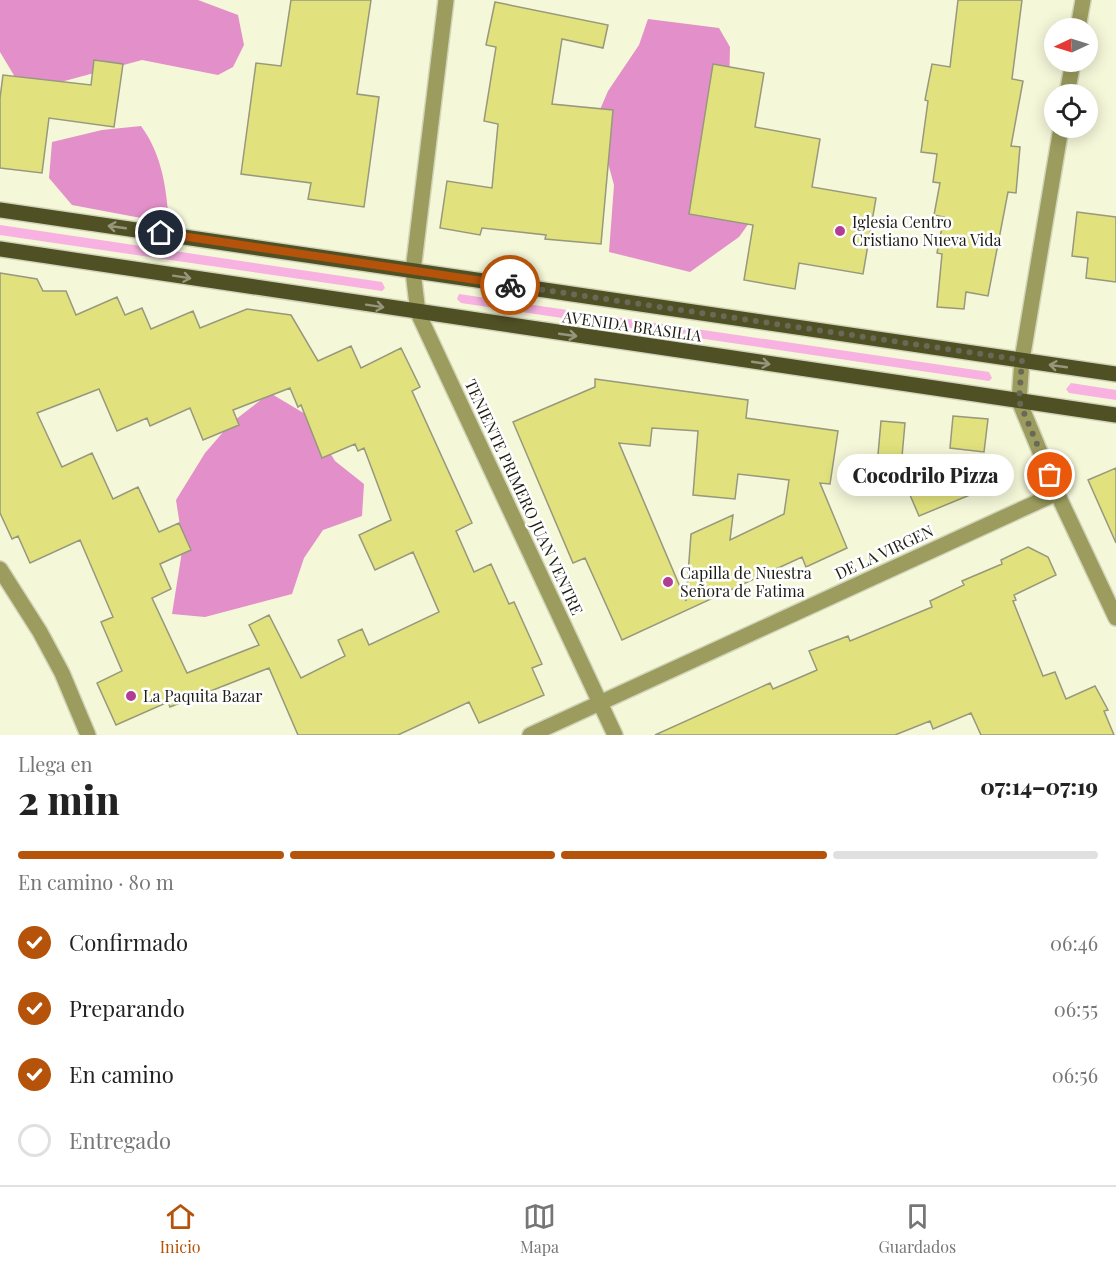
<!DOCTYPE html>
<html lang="es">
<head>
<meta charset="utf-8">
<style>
	body { margin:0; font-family:"Playfair Display",serif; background:#f6f6f6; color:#222; height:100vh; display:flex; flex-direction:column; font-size:22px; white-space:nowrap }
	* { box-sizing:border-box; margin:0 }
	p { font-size:20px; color:#767676 }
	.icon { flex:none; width:33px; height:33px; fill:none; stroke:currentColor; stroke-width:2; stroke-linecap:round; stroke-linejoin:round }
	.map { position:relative; height:735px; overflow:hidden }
	.panel { display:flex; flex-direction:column; background:#fff; flex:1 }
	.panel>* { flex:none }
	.needle { width:39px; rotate:266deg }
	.fabs { position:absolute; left:1044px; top:18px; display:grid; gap:12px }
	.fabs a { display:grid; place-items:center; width:54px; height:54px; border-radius:50%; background:#fff; box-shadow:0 3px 15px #0003; font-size:30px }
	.pin { position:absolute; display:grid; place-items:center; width:51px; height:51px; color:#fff; margin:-26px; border:3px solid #fff; border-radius:50%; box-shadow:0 2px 6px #0007 }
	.courier { position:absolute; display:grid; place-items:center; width:60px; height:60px; margin:-30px; border:4px solid #b45309; border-radius:50%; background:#fff; color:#222; box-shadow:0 2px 8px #0007 }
	.bubble { position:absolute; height:42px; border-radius:21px; background:#fff; box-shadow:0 3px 15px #0003; font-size:20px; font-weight:800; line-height:42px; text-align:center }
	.summary em { font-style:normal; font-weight:800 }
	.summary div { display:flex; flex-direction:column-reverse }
	.summary { display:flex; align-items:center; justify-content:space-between; height:102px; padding:0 18px }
	h1 { font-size:39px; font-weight:800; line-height:45px }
	.bar { display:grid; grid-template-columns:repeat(4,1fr); gap:9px 6px; align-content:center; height:72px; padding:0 18px }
	.bar i { height:8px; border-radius:4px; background:#e0e0e0 }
	.bar .selected { background:#b45309 }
	.bar p { grid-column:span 4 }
	ol { padding:0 18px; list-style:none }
	li { display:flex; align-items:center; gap:18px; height:66px }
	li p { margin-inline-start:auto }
	li .icon { padding:6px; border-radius:50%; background:#b45309; color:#fff; stroke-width:4 }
	li:last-child { color:#767676 }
	li i { width:33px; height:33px; border:3px solid #e0e0e0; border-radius:50% }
	.tabs { display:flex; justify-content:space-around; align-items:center; height:84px; border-top:2px solid #e0e0e0; background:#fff; font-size:16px; color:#767676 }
	.tabs a { display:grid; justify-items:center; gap:3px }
	.tabs .selected { color:#b45309 }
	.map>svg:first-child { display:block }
	.green { fill:#f7b2e1 }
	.forest { fill:#e38fc9 }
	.building { fill:#e1e27d; stroke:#97987d; stroke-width:1.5; fill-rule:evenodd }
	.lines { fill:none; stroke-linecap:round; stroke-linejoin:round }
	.minor-casing { stroke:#d2d4b9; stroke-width:18 }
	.primary-casing { stroke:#d2d4b9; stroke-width:18 }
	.minor { stroke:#9b9c5e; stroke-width:15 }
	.primary { stroke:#505025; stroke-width:15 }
	.oneway { stroke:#96967c }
	.done { stroke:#696958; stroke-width:6; stroke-dasharray:0 10.8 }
	.route { stroke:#b45309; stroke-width:8 }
	.poi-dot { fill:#b23d95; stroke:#fff; stroke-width:2 }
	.labels { text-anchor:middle; stroke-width:5; stroke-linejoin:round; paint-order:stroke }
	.poi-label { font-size:16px; fill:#1d1d13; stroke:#fff; text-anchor:start }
	.street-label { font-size:16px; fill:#1d1d13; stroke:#fff }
</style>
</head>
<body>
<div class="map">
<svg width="1116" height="735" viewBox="0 0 1116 735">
	<rect width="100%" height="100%" fill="#f5f7d9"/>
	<path class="green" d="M0,225l382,57 3,6 -3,3 -382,-56z
		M459,294l530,78 3,6 -3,3 -528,-78 -4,-4z
		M1071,383l45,7v10l-47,-7 -3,-4z"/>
	<path class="forest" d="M0,0h198l40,15 6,30 -11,22 -15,8 -76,-15 -118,32 -24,-40z
		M648,19l71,9 11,19 -1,43 38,108 -28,39 -49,35 -81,-20 5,-67 -18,-66 12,-28 31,-46z
		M141,126c19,26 24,54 27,85l-27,7 -69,-13 -23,-27 3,-36 50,-12z
		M270,393l37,22 28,46 29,23 -2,32 -39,14 -19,28 -12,36 -87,23 -33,-3 11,-69 -7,-45 29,-47 26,-30z"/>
	<path class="building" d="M291,0h80l-14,94 22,3 -15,110 -56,-8 3,-16 -70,-9 15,-111 25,3z
		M958,0h64l-10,79 11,2 -12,65 9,1 -4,46 -8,-1 -20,104 -22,-4 -2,17 -27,-2 5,-53 -5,-1 7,-36 -10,-2 6,-32 -7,-1 4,-28 -16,-2 7,-51 -3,-1 7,-36 18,3z
		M495,2l113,23 -5,23 -41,-9 -10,65 61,6 -12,134 -56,-5 1,-4 -64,-7 -2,7 -40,-7 7,-47 45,7 6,-64 -14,-3 12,-74 -10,-2z
		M94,60l29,4 -9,63 -65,-9 -7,55 -42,-5v-70l3,-23 88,10z
		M713,64l51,9 -9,54 65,12 -8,48 64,11 -13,76 -64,-11 -4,26 -51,-9 9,-55 -64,-11z
		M1077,212l39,5v65l-30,-4 2,-20 -16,-2z
		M0,273l37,6 6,12h23l10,24 41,-18 8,18 17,-7 9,21 42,-18 7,17 47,-19 44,6 27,46 33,-15 10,22 40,-20 19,39 -8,4 60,132 -16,8 18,41 17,-8 18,40 5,-2 28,62 -10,4 12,27 -65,28 -10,-21 -71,33h-100l-29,-67 -99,39 -2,-5 -52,23 -19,-42 25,-12 -21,-49 12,-5 -33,-77 -50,23 -12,-27 -6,3 -12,-26zM290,388l8,19 3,-2 21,53 33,-14 3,7 6,-3 27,72 -32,15 16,35 38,-18 26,60 -70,33 -7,-16 -24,11 7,16 -44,22 -32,-63 -20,10 10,20 -72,28 -35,-75 19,-9 -11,-25 31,-14 -12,-27 -20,9 -21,-45 -25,12 -21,-46 -30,14 -25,-54 62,-24 18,42 30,-13 3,8 40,-18 13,32 36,-15 -6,-15z
		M595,379l153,21 -2,18 92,13 -8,53 -10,-1 27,65 -41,19 -4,-10 -180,83 -37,-82 -12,5 -60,-141 82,-35zM652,428l46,3 -5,64 42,4 3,-25 51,6 -5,34 -54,26 3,-25 -42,19 -5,67 -67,-158 31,3z
		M953,416l35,3 -4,33 -34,-4z
		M881,421l24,2 -6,67 -24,-2z
		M962,457l15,35 -58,24 -15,-35z
		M1116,468v75l-28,-63z
		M1028,547l20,10 8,18 -42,20 2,5 -3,1 30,75 12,-4 11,27 29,-13 13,24 -4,1 10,24h-133l-10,-22 -38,16 -3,-8 -35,14h-240l115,-52 3,6 44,-19 -8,-19 39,-15 2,5 82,-34 -2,-6 34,-16 -2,-4 40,-17 -1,-4z"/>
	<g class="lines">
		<defs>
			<path id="minor" d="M446,0l-33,271 5,42 197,422
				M1078,28l5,-28
				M1067,94l6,-32
				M1061,128l-39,232 -3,41 38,92 59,125
				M0,569l40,63 22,41 26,62
				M530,735l527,-242"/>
			<path id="primary" d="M0,210l1116,164
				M0,249l1116,166"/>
		</defs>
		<use href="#minor" class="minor-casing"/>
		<use href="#primary" class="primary-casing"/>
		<use href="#minor" class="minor"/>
		<use href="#primary" class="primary"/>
	</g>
	<defs><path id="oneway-shaft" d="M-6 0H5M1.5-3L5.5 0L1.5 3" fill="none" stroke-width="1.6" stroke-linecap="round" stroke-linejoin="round" transform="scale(1.5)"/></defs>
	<g class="oneway">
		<use href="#oneway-shaft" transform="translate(117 227) rotate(-172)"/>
		<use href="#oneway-shaft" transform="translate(182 277) rotate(9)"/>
		<use href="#oneway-shaft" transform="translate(375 306) rotate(9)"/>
		<use href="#oneway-shaft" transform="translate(568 335) rotate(8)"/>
		<use href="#oneway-shaft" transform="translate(761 363) rotate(8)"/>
		<use href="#oneway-shaft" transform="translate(1058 366) rotate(-172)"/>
	</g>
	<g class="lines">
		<path class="done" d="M510,285l512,75 -3,41 31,74"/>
		<path class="route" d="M161,233l349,52"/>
	</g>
	<g class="poi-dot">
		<circle cx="840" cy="231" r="6"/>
		<circle cx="668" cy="582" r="6"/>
		<circle cx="131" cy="696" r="6"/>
	</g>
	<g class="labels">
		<g class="poi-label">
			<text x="852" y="228">Iglesia Centro<tspan x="852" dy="18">Cristiano Nueva Vida</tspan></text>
			<text x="680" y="579">Capilla de Nuestra<tspan x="680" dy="18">Señora de Fatima</tspan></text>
			<text x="143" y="702">La Paquita Bazar</text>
		</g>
		<g class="street-label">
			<text transform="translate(632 326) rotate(8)" y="6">AVENIDA BRASILIA</text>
			<text transform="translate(524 497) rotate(65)" y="6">TENIENTE PRIMERO JUAN VENTRE</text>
			<text transform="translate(884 552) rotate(-25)" y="6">DE LA VIRGEN</text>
		</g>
	</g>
</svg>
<div class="fabs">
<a><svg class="needle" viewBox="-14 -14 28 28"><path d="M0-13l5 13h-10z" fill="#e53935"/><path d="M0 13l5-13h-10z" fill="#767676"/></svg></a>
<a><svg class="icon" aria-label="locate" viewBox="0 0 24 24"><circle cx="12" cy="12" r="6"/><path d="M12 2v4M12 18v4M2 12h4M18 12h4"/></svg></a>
</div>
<div class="pin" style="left:1050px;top:475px;background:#ea580c"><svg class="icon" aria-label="bag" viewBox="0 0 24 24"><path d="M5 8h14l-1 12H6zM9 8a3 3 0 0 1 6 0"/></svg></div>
<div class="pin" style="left:161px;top:233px;background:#1f2937"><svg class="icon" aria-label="home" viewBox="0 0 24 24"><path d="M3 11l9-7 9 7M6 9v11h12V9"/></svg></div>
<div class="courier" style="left:510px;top:285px"><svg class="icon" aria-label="bike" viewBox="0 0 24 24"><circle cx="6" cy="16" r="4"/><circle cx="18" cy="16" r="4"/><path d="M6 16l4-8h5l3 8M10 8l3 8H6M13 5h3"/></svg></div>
<div class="bubble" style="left:837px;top:454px;width:177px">Cocodrilo Pizza</div>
</div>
<section class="panel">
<div class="summary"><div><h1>2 min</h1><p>Llega en</p></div><em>07:14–07:19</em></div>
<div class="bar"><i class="selected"></i><i class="selected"></i><i class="selected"></i><i></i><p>En camino · 80 m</p></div>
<ol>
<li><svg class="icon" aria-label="check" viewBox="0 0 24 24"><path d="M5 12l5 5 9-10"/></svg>Confirmado<p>06:46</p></li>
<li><svg class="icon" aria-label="check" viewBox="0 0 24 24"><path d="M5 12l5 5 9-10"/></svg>Preparando<p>06:55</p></li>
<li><svg class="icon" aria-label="check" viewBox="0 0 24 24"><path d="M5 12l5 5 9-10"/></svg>En camino<p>06:56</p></li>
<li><i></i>Entregado</li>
</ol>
</section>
<nav class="tabs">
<a class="selected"><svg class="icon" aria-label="home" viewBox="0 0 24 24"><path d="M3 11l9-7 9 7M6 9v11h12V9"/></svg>Inicio</a>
<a><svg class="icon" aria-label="map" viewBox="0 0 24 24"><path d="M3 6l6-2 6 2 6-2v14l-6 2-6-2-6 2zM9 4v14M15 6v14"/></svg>Mapa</a>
<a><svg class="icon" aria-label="saved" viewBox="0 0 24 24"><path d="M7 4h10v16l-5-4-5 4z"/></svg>Guardados</a>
</nav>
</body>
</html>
